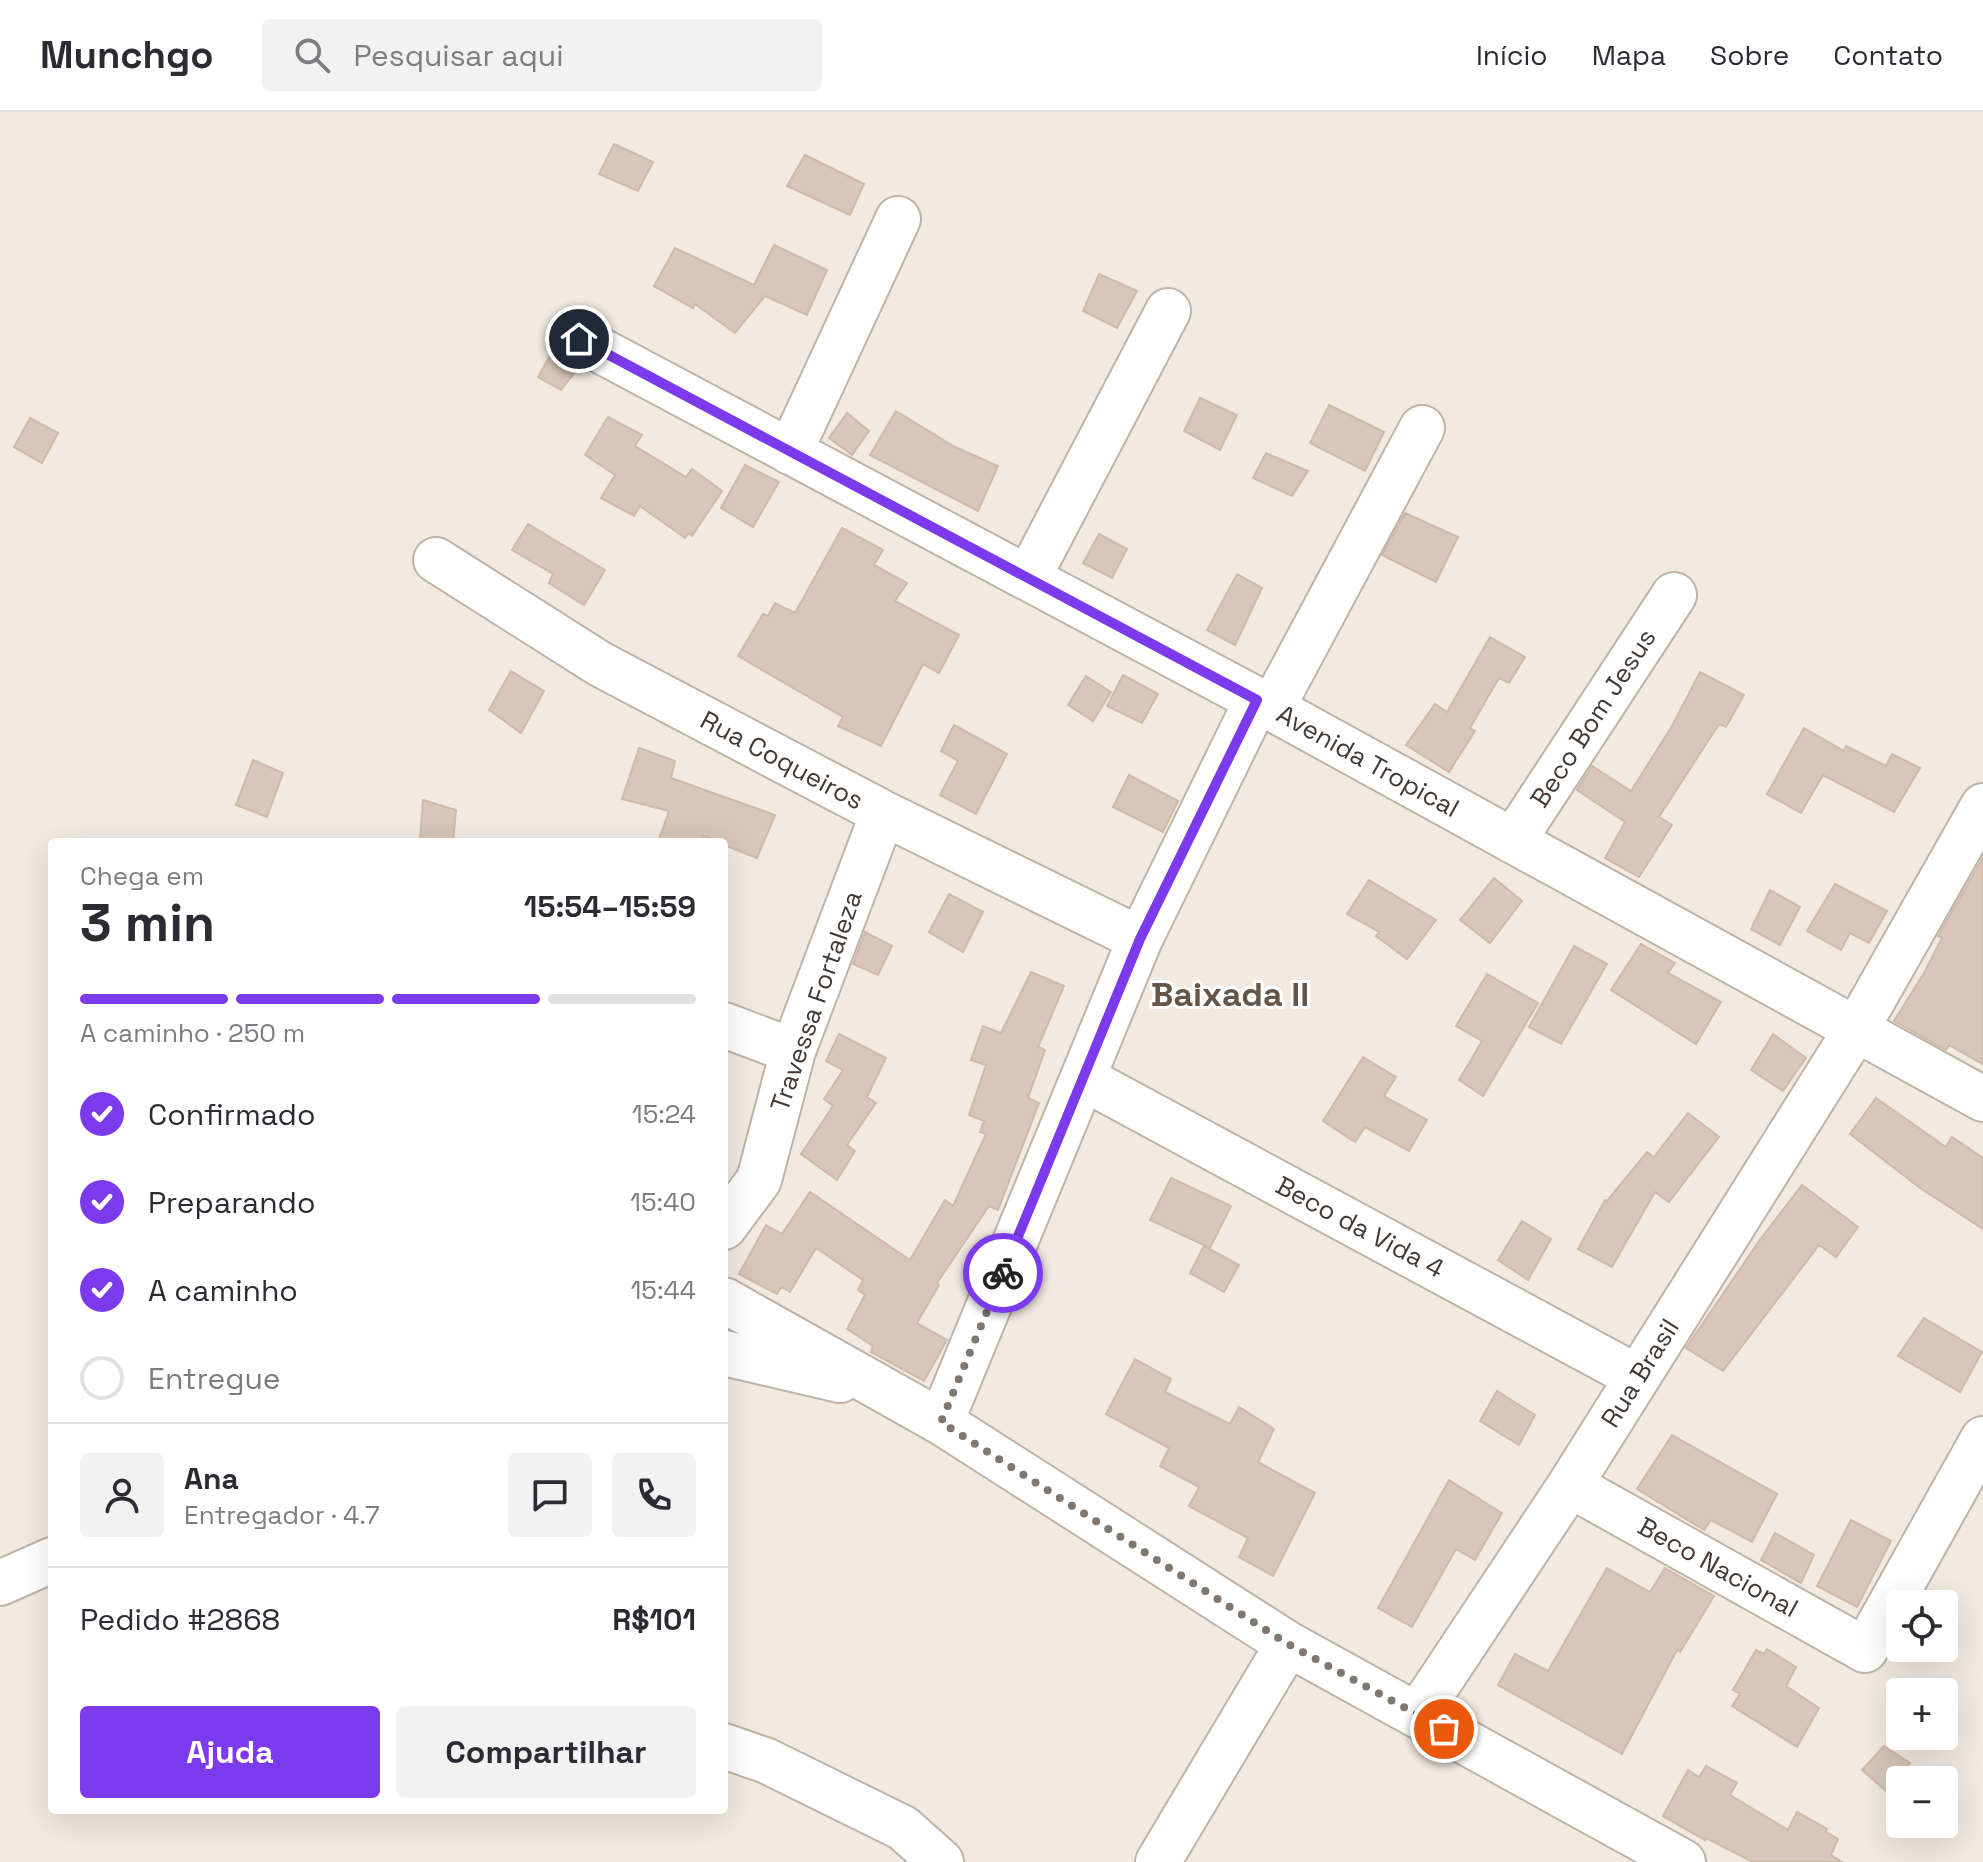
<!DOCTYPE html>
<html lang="pt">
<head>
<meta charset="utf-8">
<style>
	body { margin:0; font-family:"Space Grotesk",sans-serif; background:#f2f2f3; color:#2b2b33; height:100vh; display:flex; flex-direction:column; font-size:30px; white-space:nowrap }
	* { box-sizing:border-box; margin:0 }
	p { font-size:26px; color:#7c7c81 }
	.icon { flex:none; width:44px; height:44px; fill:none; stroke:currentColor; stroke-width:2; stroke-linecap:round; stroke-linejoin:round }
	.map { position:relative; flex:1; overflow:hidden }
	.drawer { position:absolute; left:48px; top:726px; width:680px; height:976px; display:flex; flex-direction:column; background:#fff; border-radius:8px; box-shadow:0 8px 32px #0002 }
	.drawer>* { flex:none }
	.controls { position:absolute; left:1886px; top:1478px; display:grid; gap:16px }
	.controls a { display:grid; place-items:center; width:72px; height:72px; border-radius:8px; background:#fff; box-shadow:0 8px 32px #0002; font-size:40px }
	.pin { position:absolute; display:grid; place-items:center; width:68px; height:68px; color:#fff; margin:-34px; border:4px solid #fff; border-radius:50%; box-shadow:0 2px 8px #0007 }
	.courier { position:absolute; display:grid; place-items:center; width:80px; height:80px; margin:-40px; border:6px solid #7c3aed; border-radius:50%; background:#fff; color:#222; box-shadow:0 2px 10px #0007 }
	.headline em { font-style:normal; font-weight:700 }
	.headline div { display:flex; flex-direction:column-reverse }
	.headline { display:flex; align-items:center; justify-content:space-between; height:136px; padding:0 32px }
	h1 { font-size:52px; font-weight:700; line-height:60px }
	.bar { display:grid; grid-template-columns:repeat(4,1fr); gap:12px 8px; align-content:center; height:96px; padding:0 32px }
	.bar i { height:10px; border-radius:6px; background:#e1e1e2 }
	.bar .current { background:#7c3aed }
	.bar p { grid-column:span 4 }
	.line { display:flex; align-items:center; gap:20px; padding:0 32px; border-top:2px solid #e1e1e2 }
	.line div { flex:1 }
	.round { display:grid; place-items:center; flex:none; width:84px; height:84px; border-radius:8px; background:#f2f2f3 }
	ol { padding:0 32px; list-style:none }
	li { display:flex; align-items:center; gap:24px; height:88px }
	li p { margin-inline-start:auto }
	li .icon { padding:8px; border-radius:50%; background:#7c3aed; color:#fff; stroke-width:4 }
	li:last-child { color:#7c7c81 }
	li i { width:44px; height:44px; border:4px solid #e1e1e2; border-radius:50% }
	.action { display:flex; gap:16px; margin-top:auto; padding:16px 32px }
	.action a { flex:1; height:92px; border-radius:8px; background:#7c3aed; color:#fff; font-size:32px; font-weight:700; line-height:92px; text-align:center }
	.action a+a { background:#f2f2f3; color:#2b2b33 }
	header { display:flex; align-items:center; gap:48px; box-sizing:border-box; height:112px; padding:0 40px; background:#fff; border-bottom:2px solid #e1e1e2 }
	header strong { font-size:38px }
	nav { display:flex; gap:44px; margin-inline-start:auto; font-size:28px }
	.search { width:560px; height:72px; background:#f2f2f3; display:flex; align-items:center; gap:20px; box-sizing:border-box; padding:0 28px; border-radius:8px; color:#7c7c81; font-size:30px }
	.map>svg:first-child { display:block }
	.building { fill:#d7c6b9; stroke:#cfbaa9; stroke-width:2 }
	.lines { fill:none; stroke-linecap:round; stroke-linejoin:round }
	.minor-casing { stroke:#c0b3a7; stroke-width:48 }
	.minor { stroke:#fff; stroke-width:44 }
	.done { stroke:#80776f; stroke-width:8; stroke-dasharray:0 14.4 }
	.route { stroke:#7c3aed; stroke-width:10 }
	.labels { text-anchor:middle; stroke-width:6; stroke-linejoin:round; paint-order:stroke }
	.street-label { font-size:26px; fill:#433932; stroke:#fff }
	.district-label { font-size:34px; font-weight:bold; fill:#665549; stroke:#fff }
</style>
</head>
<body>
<header>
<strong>Munchgo</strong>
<div class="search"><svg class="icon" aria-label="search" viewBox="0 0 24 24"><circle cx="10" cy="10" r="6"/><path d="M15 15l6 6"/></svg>Pesquisar aqui</div>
<nav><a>Início</a><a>Mapa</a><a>Sobre</a><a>Contato</a></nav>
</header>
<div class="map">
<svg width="1983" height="1750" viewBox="0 0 1983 1750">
	<rect width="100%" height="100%" fill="#f2eae1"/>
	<path class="building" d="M614,32l39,18 -15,29 -39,-17z
		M805,43l59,29 -14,31 -63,-29z
		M774,133l53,25 -20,45 -42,-19 -30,37 -40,-29 -2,4 -39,-22 21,-38 79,37z
		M1099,162l38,17 -20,37 -34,-17z
		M554,236l25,19 -18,23 -23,-13z
		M1200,286l37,17 -17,35 -36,-19z
		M1329,293l55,27 -19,39 -55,-28z
		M896,299l59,36 43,19 -20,45 -108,-56z
		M847,301l22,18 -17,24 -23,-17z
		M608,305l34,18 -7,11 51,31 6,-8 30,22 -30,45 -3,-3 -4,5 -45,-32 -6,10 -33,-18 14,-23 -30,-20z
		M30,306l28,15 -16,30 -28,-16z
		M1266,341l42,18 -16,25 -39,-18z
		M745,353l34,17 -26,45 -32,-19z
		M1405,401l53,24 -22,45 -54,-27z
		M528,412l77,46 -21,35 -35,-22 4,-9 -41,-24z
		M842,416l41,22 -9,15 33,18 -12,18 64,34 -20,38 -16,-9 -42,82 -43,-20 5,-9 -105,-61 25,-42 5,2 7,-13 20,10z
		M1099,422l28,15 -15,29 -29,-15z
		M1237,462l25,14 -27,57 -28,-15z
		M1490,525l35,20 -16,26 -10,-5 -29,50 5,3 -26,41 -43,-27 29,-41 12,8z
		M511,559l33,20 -23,42 -32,-23z
		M1700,560l44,23 -18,32 -7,-3 -60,93 13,8 -33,52 -34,-19 20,-36 -48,-32 15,-24 39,25 41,-65z
		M1123,563l35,19 -16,29 -35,-17z
		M1086,564l25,16 -18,29 -25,-16z
		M954,613l53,29 -31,60 -36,-19 18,-34 -17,-10z
		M1804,616l40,23 2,-5 40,20 6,-12 28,14 -26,44 -71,-37 -22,38 -34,-19z
		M639,636l36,13 -4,17 104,37 -18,43 -33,-13v-3l-21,-6 -2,6h-43l11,-31 -47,-12z
		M253,648l30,13 -16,44 -31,-12z
		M1129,663l49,26 -15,31 -50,-25z
		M423,688l33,10 -3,32h-33z
		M1983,745v207l-34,-19 -3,5 -52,-29 30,-48 18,-35 -4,-2z
		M1494,766l28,23 -32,42 -30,-23z
		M1369,768l67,40 -29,39 -31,-23 3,-4 -32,-18z
		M1835,772l52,27 -18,32 -19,-10 -9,17 -34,-19z
		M1770,778l30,17 -20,38 -29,-16z
		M949,782l34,18 -20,40 -34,-20z
		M865,820l27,14 -14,29 -25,-11z
		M1641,832l34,19 -7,10 53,29 -25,42 -85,-54z
		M1574,834l33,18 -46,80 -32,-17z
		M1031,860l33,14 -26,61 7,3 -17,48 11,5 -41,107 -9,-4 -52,77 2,2 -22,38 30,17 -23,41 -53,-29 2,-6 -26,-17 18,-34 -7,-5 5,-10 -47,-32 -26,44 -9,-5 -4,7 -38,-20 27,-49 16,9 28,-42 100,68 35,-60 8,6 33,-72 -6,-2 4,-11 -15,-6 17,-50 -15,-5 12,-34 18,7z
		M1487,862l51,29 -55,93 -24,-16 23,-39 -26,-15z
		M839,922l47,24 -19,39 9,6 -29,42 8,6 -18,29 -36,-26 32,-48 -9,-7 19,-29 -17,-9z
		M1773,922l33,24 -23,33 -32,-21z
		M1363,945l33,20 -12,19 43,24 -18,31 -44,-24 -10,15 -32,-21z
		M1876,986l70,49 6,-10 31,21v71l-63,-41 -70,-54z
		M1688,1001l31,24 -37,48 -13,17 -14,-10 -43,75 -34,-18 27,-49 2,1 40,-49 7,5z
		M1171,1066l60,28 -21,42 -60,-28z
		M1802,1073l56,42 -22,30 -17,-12 -96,126 -37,-23 73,-107z
		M1522,1109l29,18 -23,41 -30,-20z
		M1204,1134l35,19 -15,27 -34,-19z
		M1924,1206l58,34 -22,40 -62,-36z
		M1135,1247l36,20 -6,13 65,32 9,-17 35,22 -16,33 57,31 -42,83 -34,-19 9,-19 -59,-32 10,-19 -39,-21 9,-18 -63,-34z
		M1497,1279l38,24 -16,30 -39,-24z
		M1672,1323l105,59 -25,48 -41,-22 -7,10 -67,-41z
		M1449,1368l53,33 -27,47 -19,-11 -44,78 -34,-19z
		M1851,1408l40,21 -34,66 -40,-21z
		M1775,1421l39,22 -13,28 -40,-23z
		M1607,1456l43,24 15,-24 49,28 -34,56 -3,-2 -55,104 -124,-69 17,-31 33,17z
		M1767,1537l29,18 -10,19 33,22 -22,39 -65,-41 8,-12 -7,-4 23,-40 8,4z
		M1884,1634l26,17 -24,28 -24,-21z
		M1706,1654l31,17 -7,12 58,35 9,-18 30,17 -1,3 12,7 -7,16 11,7h-89l-47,-24 -1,2 -42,-24 25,-46 11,7z"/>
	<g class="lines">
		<defs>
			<path id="minor" d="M579,227l678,361 726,399
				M790,340l108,-233
				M436,448l164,104 283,149 257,126
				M1028,466l140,-267
				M1272,596l150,-280
				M1513,729l161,-246
				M724,913l69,26
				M1083,966l554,299
				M724,1115l35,-47 34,-129 90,-238
				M724,1188l217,122 347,222 395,218
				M724,1241l116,27
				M941,1310l199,-483 117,-239
				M1570,1373l295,165 118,-211
				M0,1471l52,-23
				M1418,1602l152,-229 287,-457 126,-222
				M724,1634l43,15 136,67 38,34
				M1158,1750l130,-218"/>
		</defs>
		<use href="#minor" class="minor-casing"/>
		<use href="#minor" class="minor"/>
	</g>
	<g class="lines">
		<path class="done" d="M1003,1161l-62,149 347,222 156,85"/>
		<path class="route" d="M579,227l678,361 -117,239 -137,334"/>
	</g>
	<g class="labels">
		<g class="street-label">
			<text transform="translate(1593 606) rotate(-57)" y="9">Beco Bom Jesus</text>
			<text transform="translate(782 648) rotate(28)" y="9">Rua Coqueiros</text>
			<text transform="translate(1368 649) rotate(29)" y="9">Avenida Tropical</text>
			<text transform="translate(816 889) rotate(-71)" y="9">Travessa Fortaleza</text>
			<text transform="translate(1360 1115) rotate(28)" y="9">Beco da Vida 4</text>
			<text transform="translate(1640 1261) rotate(-58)" y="9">Rua Brasil</text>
			<text transform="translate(1718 1455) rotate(29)" y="9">Beco Nacional</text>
		</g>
		<g class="district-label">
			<text x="1230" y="894">Baixada II</text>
		</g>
	</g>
</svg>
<div class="controls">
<a><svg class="icon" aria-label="locate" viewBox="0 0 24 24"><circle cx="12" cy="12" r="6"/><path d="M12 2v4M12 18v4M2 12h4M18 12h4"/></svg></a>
<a>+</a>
<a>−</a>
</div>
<div class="pin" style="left:1444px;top:1617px;background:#ea580c"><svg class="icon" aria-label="bag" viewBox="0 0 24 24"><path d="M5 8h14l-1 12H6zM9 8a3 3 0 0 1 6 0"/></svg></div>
<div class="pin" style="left:579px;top:227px;background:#1f2937"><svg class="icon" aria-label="home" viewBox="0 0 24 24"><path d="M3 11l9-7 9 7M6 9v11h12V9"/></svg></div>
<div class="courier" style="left:1003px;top:1161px"><svg class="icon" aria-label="bike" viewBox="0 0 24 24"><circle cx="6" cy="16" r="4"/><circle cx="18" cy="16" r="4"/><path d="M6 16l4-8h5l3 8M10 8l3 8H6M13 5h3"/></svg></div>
<section class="drawer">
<div class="headline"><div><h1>3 min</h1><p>Chega em</p></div><em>15:54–15:59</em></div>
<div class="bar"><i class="current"></i><i class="current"></i><i class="current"></i><i></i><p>A caminho · 250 m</p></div>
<ol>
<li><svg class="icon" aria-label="check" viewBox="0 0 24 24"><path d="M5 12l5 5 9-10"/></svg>Confirmado<p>15:24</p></li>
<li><svg class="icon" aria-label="check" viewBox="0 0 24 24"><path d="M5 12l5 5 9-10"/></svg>Preparando<p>15:40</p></li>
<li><svg class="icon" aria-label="check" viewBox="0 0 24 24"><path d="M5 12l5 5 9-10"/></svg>A caminho<p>15:44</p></li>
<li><i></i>Entregue</li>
</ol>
<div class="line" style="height:144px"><a class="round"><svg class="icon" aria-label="person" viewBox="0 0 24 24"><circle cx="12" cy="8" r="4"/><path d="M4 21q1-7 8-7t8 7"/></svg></a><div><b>Ana</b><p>Entregador · 4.7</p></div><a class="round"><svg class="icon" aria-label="chat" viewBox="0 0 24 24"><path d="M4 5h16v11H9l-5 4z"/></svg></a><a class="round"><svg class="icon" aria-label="phone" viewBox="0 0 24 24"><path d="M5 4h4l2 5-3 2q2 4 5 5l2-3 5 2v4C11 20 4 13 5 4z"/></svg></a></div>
<div class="line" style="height:104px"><div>Pedido #2868</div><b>R$101</b></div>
<div class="action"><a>Ajuda</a><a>Compartilhar</a></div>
</section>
</div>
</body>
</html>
